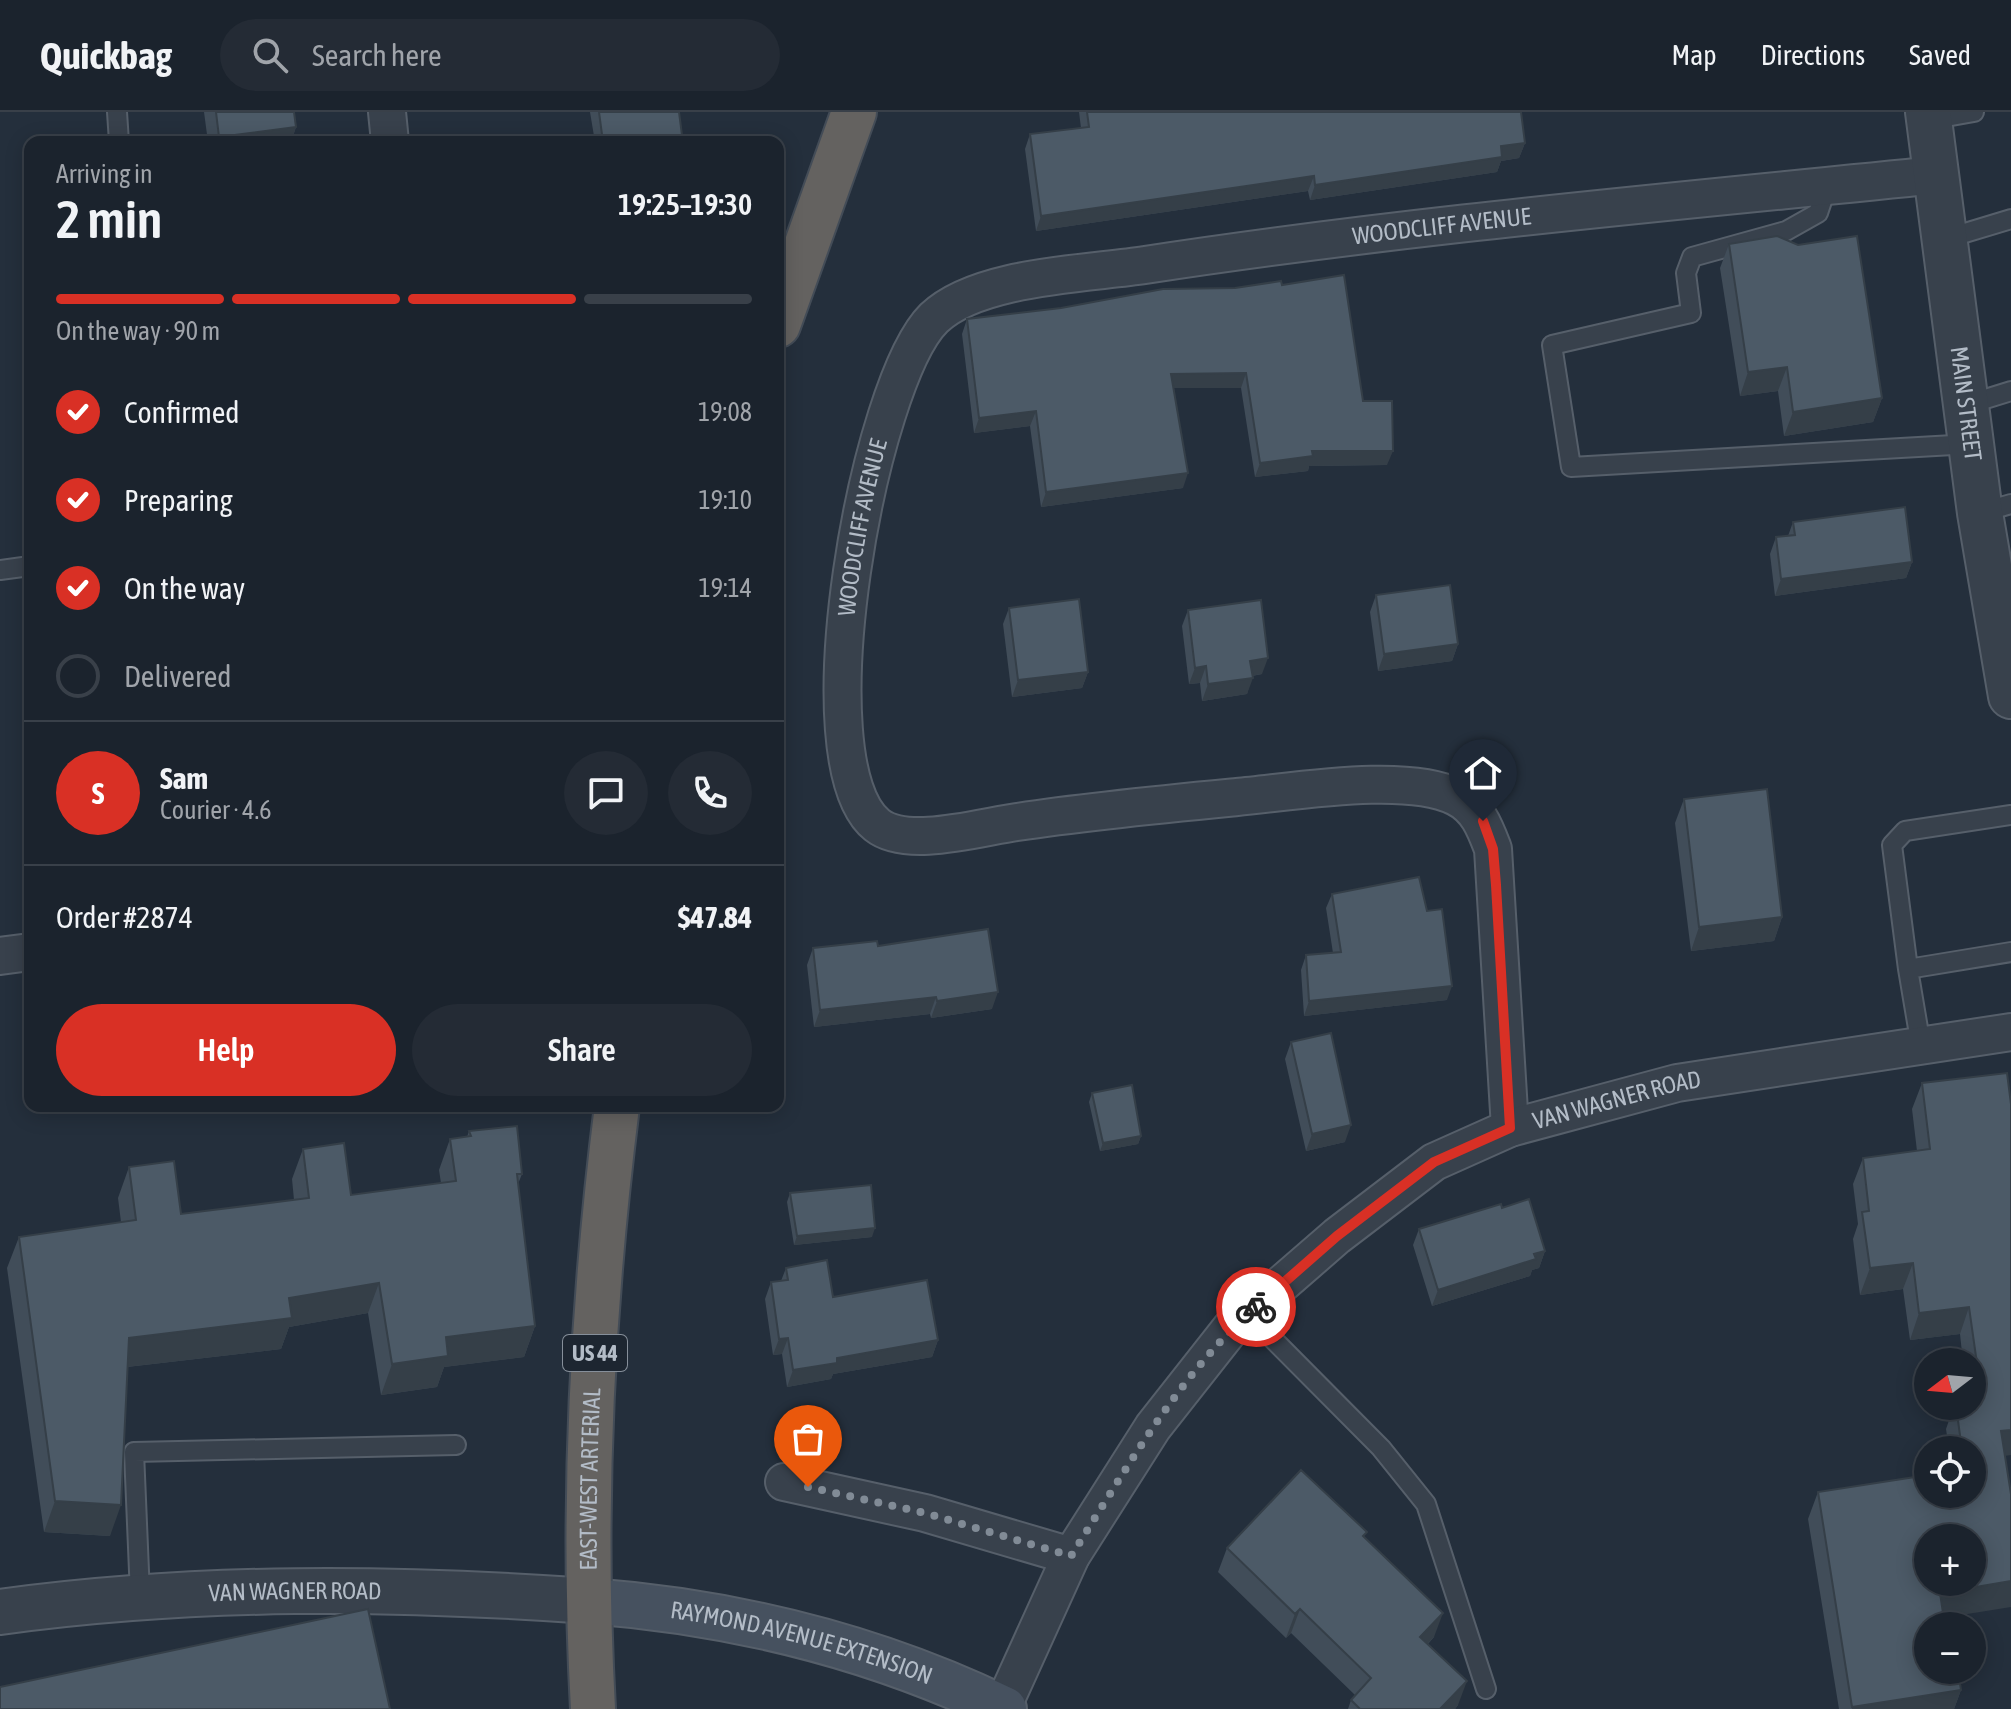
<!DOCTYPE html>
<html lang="en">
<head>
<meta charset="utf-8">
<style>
	body { margin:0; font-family:"Asap Condensed",sans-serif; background:#242b35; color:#f1f3f6; height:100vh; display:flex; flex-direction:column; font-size:30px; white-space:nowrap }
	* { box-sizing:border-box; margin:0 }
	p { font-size:26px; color:#a0a4aa }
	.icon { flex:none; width:44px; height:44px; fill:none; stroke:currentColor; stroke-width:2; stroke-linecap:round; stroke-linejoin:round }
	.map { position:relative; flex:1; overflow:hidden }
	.sheet { position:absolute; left:24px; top:24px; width:760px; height:976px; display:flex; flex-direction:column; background:#1b232d; border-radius:16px; box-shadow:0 4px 20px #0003,0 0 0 2px #394049 }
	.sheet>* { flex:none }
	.needle { width:52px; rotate:254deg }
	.fabs { position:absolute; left:1914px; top:1236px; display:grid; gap:16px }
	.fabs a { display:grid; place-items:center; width:72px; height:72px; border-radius:50%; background:#1b232d; box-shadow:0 4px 20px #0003,0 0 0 2px #394049; font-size:40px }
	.pin { position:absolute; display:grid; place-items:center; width:68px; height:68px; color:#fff; margin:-82px -34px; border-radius:50% 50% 50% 0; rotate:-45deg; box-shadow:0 0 8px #0007 }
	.pin .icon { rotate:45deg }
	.courier { position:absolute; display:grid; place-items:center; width:80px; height:80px; margin:-40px; border:6px solid #d93025; border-radius:50%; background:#fff; color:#222; box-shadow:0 2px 10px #0007 }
	.summary em { font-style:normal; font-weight:600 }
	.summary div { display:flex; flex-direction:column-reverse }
	.summary { display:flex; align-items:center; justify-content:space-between; height:136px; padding:0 32px }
	h1 { font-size:52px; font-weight:600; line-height:60px }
	.bar { display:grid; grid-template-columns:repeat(4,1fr); gap:12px 8px; align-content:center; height:96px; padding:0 32px }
	.bar i { height:10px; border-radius:6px; background:#394049 }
	.bar .on { background:#d93025 }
	.bar p { grid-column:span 4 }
	.line { display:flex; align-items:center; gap:20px; padding:0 32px; border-top:2px solid #394049 }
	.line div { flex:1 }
	.round { display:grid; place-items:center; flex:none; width:84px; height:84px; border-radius:42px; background:#242b35 }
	ol { padding:0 32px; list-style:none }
	li { display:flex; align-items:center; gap:24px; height:88px }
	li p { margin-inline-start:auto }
	li .icon { padding:8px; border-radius:50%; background:#d93025; color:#fff; stroke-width:4 }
	li:last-child { color:#a0a4aa }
	li i { width:44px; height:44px; border:4px solid #394049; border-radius:50% }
	.action { display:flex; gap:16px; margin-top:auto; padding:16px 32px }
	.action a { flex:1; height:92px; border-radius:48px; background:#d93025; color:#fff; font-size:32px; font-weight:600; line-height:92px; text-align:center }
	.action a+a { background:#242b35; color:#f1f3f6 }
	header { display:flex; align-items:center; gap:48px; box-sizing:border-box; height:112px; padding:0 40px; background:#1b232d; border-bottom:2px solid #394049 }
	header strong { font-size:38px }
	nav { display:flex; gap:44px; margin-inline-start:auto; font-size:28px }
	.search { width:560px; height:72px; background:#242b35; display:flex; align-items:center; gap:20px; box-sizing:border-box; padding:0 28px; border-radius:44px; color:#a0a4aa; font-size:30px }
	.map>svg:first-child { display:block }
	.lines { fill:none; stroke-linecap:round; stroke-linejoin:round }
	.service-casing { stroke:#565f6a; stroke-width:22 }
	.minor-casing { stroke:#565f6a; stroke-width:40 }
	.tertiary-casing { stroke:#565f6a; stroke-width:48 }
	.secondary-casing { stroke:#565f6a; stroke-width:48 }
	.trunk-casing { stroke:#434c57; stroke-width:48 }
	.service { stroke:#38414c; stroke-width:18 }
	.minor { stroke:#38414c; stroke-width:36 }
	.tertiary { stroke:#38414c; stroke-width:44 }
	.secondary { stroke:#46515f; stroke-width:44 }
	.trunk { stroke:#646260; stroke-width:44 }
	.wall { fill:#414d59 }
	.shaded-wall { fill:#353f48 }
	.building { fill:#4c5a67; stroke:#353f48; stroke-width:2; fill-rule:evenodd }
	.done { stroke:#818b96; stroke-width:8; stroke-dasharray:0 14.4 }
	.route { stroke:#d93025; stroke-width:10 }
	.labels { text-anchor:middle; stroke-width:6; stroke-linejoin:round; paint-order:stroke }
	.shield { fill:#1d2631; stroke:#868f9a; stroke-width:2 }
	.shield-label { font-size:22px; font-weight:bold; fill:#b3bcc7 }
	.street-label { font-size:24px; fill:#b3bcc7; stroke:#1d2631 }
</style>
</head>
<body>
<header>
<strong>Quickbag</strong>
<div class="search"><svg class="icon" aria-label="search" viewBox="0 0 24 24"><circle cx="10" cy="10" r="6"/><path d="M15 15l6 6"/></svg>Search here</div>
<nav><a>Map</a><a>Directions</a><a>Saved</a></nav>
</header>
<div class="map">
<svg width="2011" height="1597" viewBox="0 0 2011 1597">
	<rect width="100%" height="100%" fill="#242f3c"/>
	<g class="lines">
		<defs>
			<path id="service" d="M117,0l2,30
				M1929,8l45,-8
				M1827,74l-9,27 -32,18 -94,26 -6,16 5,40 -139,32 19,122 400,-23
				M1945,127l66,-20
				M1966,293l45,-14
				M1980,401l31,-9
				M0,458l30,-4
				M1908,857l-16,-124 13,-14 106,-16
				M1921,934l-13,-77 103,-17
				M1248,1202l133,134 45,56 60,185
				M140,1483l-6,-143 322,-7"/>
			<g id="minor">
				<path d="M387,0l3,30"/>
				<path d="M0,844l30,-4"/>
				<path id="s1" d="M1510,1016l-17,-279c-8,-21 -15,-41 -37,-52 -50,-25 -163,-5 -219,0 -73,7 -147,14 -220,25 -36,5 -110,27 -140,3 -78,-62 -8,-443 57,-507 44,-42 151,-44 211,-53 262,-40 527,-63 791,-90"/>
				<path d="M784,1370l141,31 146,43"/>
				<path id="s2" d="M1002,1596l69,-152 82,-129 78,-99 106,-92 97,-74 76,-34 167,-45 334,-51"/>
			</g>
			<g id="tertiary">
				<path id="s3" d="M1928,0l52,401 31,183"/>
				<path id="s4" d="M0,1500c197,-27 392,-25 590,-11"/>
			</g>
			<g id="secondary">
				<path id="s5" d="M590,1489c143,11 285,46 414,108"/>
			</g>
			<g id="trunk">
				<path d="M778,213l76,-213"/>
				<path id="s6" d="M593,1597c-11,-200 -1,-405 24,-603"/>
			</g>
		</defs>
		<use href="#service" class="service-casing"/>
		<use href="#minor" class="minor-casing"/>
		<use href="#tertiary" class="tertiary-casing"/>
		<use href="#secondary" class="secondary-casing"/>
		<use href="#trunk" class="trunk-casing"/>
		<use href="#service" class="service"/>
		<use href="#minor" class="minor"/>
		<use href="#tertiary" class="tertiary"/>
		<use href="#secondary" class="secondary"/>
		<use href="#trunk" class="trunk"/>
	</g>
	<path class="wall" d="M204,0h90l2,15 -5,15h-83z
		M590,0h89l3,23 -3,7h-84z
		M1079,0h442l4,31 -6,15 -18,3 -4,11 -187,28 -2,-9 -272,40 -11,-82 5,-15 51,-6z
		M1729,132l153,154 -9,24 -89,14 -6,-45 -38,5 -20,-128z
		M1282,173l81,116 24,64 -78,1 -1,5 -53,6 -14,-89h-67l9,100 -142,19 -11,-81 -56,7 -12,-99 5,-15 268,-31z
		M1793,410l119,40 -6,16 -131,18 -5,-42 6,-17 12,-1z
		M1376,483l82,49 -6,17 -74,10 -8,-59z
		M1009,496l79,64 -6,16 -70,9 -9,-73z
		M1188,498l74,64 -10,2 -5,18 -45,7 -2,-18 -11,1 -7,-58z
		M1684,687l98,118 -8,24 -83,10 -16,-128z
		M1332,782l115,106 -143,16 -3,-46 5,-15 27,-2 -7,-45z
		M878,834l114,63 -61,9 -1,-4 -116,13 -7,-62 6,-17z
		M1291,930l54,100 -39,9 -21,-92z
		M1922,971l83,373 -61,161 -16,9 33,64 -7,19h-115l-31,-190 10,-27 154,2v-44h-23l-3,-21 8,-23h18v-44h-9l-3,-28 -50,6 -7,-51 -43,6 -7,-56 5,-15 -5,-40 10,-26 54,-7 -5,-42z
		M1092,981l49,43 -3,8 -38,7 -11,-49z
		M469,1019l53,43 -4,10 17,142 -11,31 -80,10 -7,20 -56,8 -13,-82 -79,14 -8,22 -154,18 -17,169 -66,-4 -37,-264 12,-31 102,-15 -3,-24 11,-31 52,47 113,-14 -2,-21 11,-30 48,46 90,-12 -2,-13 11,-31 17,-2z
		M790,1081l82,44 -78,8 -7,-43z
		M1502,1096l43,43 -6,17 -7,2 -2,6 -98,30 -19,-61 6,-16z
		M786,1156l47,29 105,43 -6,17 -99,17 -2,5 -44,8 -5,-33 -9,1 -8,-56 6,-17 10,-1z
		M1365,1426l69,99 -6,7 30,61 -3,4h-107l3,-9 4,-5 -64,-62 -5,5 -68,-66 9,-24z"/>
	<path class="shaded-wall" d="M296,15l-5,15h-74l2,-5z
		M682,23l-3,7h-18l1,-4z
		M1525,31l-6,15 -18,3 -4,11 -187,28 5,-15 186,-39z
		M1314,64l-6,15 -272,40 5,-15z
		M1787,255l-9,24 -38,5 8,-24z
		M1246,261l-5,15h-75l5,-14z
		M1882,286l-9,24 -89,14 9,-24z
		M1036,299l-6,15 -56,7 5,-15z
		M1312,339h81l-6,14 -78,1 -1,5 -53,6 5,-14z
		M1188,361l-5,15 -142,19 5,-15z
		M1912,450l-6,16 -131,18 6,-17z
		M1458,532l-6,17 -74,10 6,-17z
		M1268,546l-6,16 -18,3 6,-16z
		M1206,554l-6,17 -11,1 6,-16z
		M1088,560l-6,16 -70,9 6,-17z
		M1253,566l-6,16 -45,7 6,-17z
		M1782,805l-8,24 -83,10 8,-24z
		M1452,874l-5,14 -143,16 5,-15z
		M998,880l-6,17 -61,9 6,-17z
		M936,885l-6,17 -116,13 6,-17z
		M1351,1013l-6,17 -39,9 6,-17z
		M1141,1024l-3,8 -38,7 3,-8z
		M875,1116l-3,9 -78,8 3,-9z
		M1545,1139l-6,17 -7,2 -2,6 -98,30 6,-16z
		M1913,1151l-10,26 -43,6 10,-27z
		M379,1171l-11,30 -79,14 -8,22 -163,19 11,-30 160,-40z
		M1969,1195l-9,27 -50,6 9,-27z
		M535,1214l-11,31 -80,10 -7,20 -56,8 11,-31 54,-27z
		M788,1226l-6,16 -9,1 6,-16z
		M938,1228l-6,17 -99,17 -2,5 -44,8 6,-17 44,-12z
		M2011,1318v25l-20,3 10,-27z
		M55,1389l66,4 -11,31 -66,-4z
		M2011,1469v26l-81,13 10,-27z
		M1300,1497l-9,24 -5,5 9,-24z
		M1443,1501l-9,24 -23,24 9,-24z
		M1467,1569l-9,24 -3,4h-15z
		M1961,1578l-7,19h-102v-2z"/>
	<path class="building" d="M216,0h78l2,15 -77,10z
		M599,0h80l3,23 -20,3 1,4h-60z
		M1087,0h434l4,31 -24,3 1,11 -187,28 -1,-9 -273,40 -11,-82 59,-7z
		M1777,124l21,9 59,-9 25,162 -89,14 -6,-45 -39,5 -19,-128z
		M1344,163l19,126h29l1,50h-81l1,5 -53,7 -14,-90 -75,1 17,99 -142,19 -10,-81 -57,7 -12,-99 94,-11 102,-19 72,-1 46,-7 1,4z
		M1905,395l7,55 -131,17 -5,-42 19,-2 -2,-13z
		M1450,473l8,59 -74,10 -8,-59z
		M1079,487l9,73 -70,8 -9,-72z
		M1261,488l7,58 -18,3 3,17 -45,6 -2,-18 -11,2 -7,-58z
		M1767,677l15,128 -83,10 -15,-128z
		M1419,765l8,34 15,-2 10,77 -143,15 -3,-46 35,-3 -9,-58z
		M988,817l10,63 -61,9 -1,-4 -116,13 -7,-62 64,-7 1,5z
		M1331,921l20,92 -39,9 -21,-92z
		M2007,961l4,31v326l-10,1 10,63v87l-71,12 5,33h-17v44h30l3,20 -109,17 -34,-215 110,-17v19h44v-44h-10l-6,-44h16v-5l10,-2 -13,-92 -50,6 -6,-50 -43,5 -8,-56 7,-1 -6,-53 67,-9 -8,-66zM1928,1426h44v44h-44z
		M1132,973l9,51 -38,7 -11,-50z
		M517,1014l5,48h-5l18,152 -89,11 2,19 -56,8 -13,-81 -90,15 3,20 -163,20 -8,167 -66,-4 -36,-264 117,-17 -7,-53 45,-6 7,53 128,-16 -6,-49 41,-6 7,52 105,-14 -6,-42 21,-3 -2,-5z
		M871,1073l4,43 -78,8 -7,-43z
		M1529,1087l16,52 -11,3 2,5 -98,31 -19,-61 82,-25 1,4z
		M827,1148l6,37 94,-17 11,60 -101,18v5l-44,7 -5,-32 -9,1 -8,-57 17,-2 -2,-12z
		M1301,1358l66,62 -4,4 80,77 -23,24 47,44 -27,28h-80l-9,-9 20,-22 -71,-69 -5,5 -68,-66z
		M368,1497l22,100h-390v-22z"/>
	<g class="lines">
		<path class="done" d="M808,1375l117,26 146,43c55,-86 108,-182 185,-249"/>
		<path class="route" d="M1256,1195l81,-71 97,-74 76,-34 -14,-243 -3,-36 -10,-28"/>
	</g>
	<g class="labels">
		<rect class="shield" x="563" y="1223" width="64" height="36" rx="6"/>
		<g class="shield-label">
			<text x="595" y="1249">US 44</text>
		</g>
		<g class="street-label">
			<text dy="8" stroke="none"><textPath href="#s1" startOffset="1982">WOODCLIFF AVENUE</textPath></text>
			<text dy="8" stroke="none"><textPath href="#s3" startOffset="294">MAIN STREET</textPath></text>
			<text dy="8" stroke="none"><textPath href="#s1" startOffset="1238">WOODCLIFF AVENUE</textPath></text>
			<text dy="8" stroke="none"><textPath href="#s2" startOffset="902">VAN WAGNER ROAD</textPath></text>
			<text dy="8" stroke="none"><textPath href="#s6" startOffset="230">EAST-WEST ARTERIAL</textPath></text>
			<text dy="8" stroke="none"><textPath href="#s4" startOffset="296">VAN WAGNER ROAD</textPath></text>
			<text dy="8" stroke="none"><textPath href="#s5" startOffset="216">RAYMOND AVENUE EXTENSION</textPath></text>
		</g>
	</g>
</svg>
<div class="fabs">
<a><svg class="needle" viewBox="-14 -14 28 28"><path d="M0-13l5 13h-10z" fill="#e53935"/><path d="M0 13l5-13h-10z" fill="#a0a4aa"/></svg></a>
<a><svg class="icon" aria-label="locate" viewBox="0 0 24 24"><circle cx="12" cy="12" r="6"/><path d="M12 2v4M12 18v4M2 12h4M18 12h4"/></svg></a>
<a>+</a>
<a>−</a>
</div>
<div class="pin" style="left:808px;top:1375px;background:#ea580c"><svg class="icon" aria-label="bag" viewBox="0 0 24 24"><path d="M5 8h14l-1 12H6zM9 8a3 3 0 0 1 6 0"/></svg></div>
<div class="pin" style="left:1483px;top:709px;background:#1f2937"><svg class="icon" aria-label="home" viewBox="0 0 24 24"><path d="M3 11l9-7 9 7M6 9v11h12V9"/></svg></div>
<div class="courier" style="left:1256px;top:1195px"><svg class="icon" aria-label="bike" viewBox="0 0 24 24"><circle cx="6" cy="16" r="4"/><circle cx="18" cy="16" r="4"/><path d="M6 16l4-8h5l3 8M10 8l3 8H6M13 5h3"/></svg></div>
<section class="sheet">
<div class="summary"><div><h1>2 min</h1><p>Arriving in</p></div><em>19:25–19:30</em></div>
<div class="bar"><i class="on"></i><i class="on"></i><i class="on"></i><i></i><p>On the way · 90 m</p></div>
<ol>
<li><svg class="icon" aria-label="check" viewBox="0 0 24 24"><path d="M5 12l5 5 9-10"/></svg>Confirmed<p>19:08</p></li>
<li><svg class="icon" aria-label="check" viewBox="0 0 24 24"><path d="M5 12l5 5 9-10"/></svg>Preparing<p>19:10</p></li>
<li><svg class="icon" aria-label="check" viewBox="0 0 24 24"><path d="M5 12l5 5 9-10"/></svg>On the way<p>19:14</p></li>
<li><i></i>Delivered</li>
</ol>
<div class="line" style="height:144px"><b class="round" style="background:#d93025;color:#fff">S</b><div><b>Sam</b><p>Courier · 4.6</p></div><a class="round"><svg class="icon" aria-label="chat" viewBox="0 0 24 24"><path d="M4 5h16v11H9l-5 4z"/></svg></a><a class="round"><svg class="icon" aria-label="phone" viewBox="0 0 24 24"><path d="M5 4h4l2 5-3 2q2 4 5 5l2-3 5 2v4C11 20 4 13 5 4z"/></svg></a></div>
<div class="line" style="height:104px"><div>Order #2874</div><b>$47.84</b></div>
<div class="action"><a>Help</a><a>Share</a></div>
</section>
</div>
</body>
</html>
